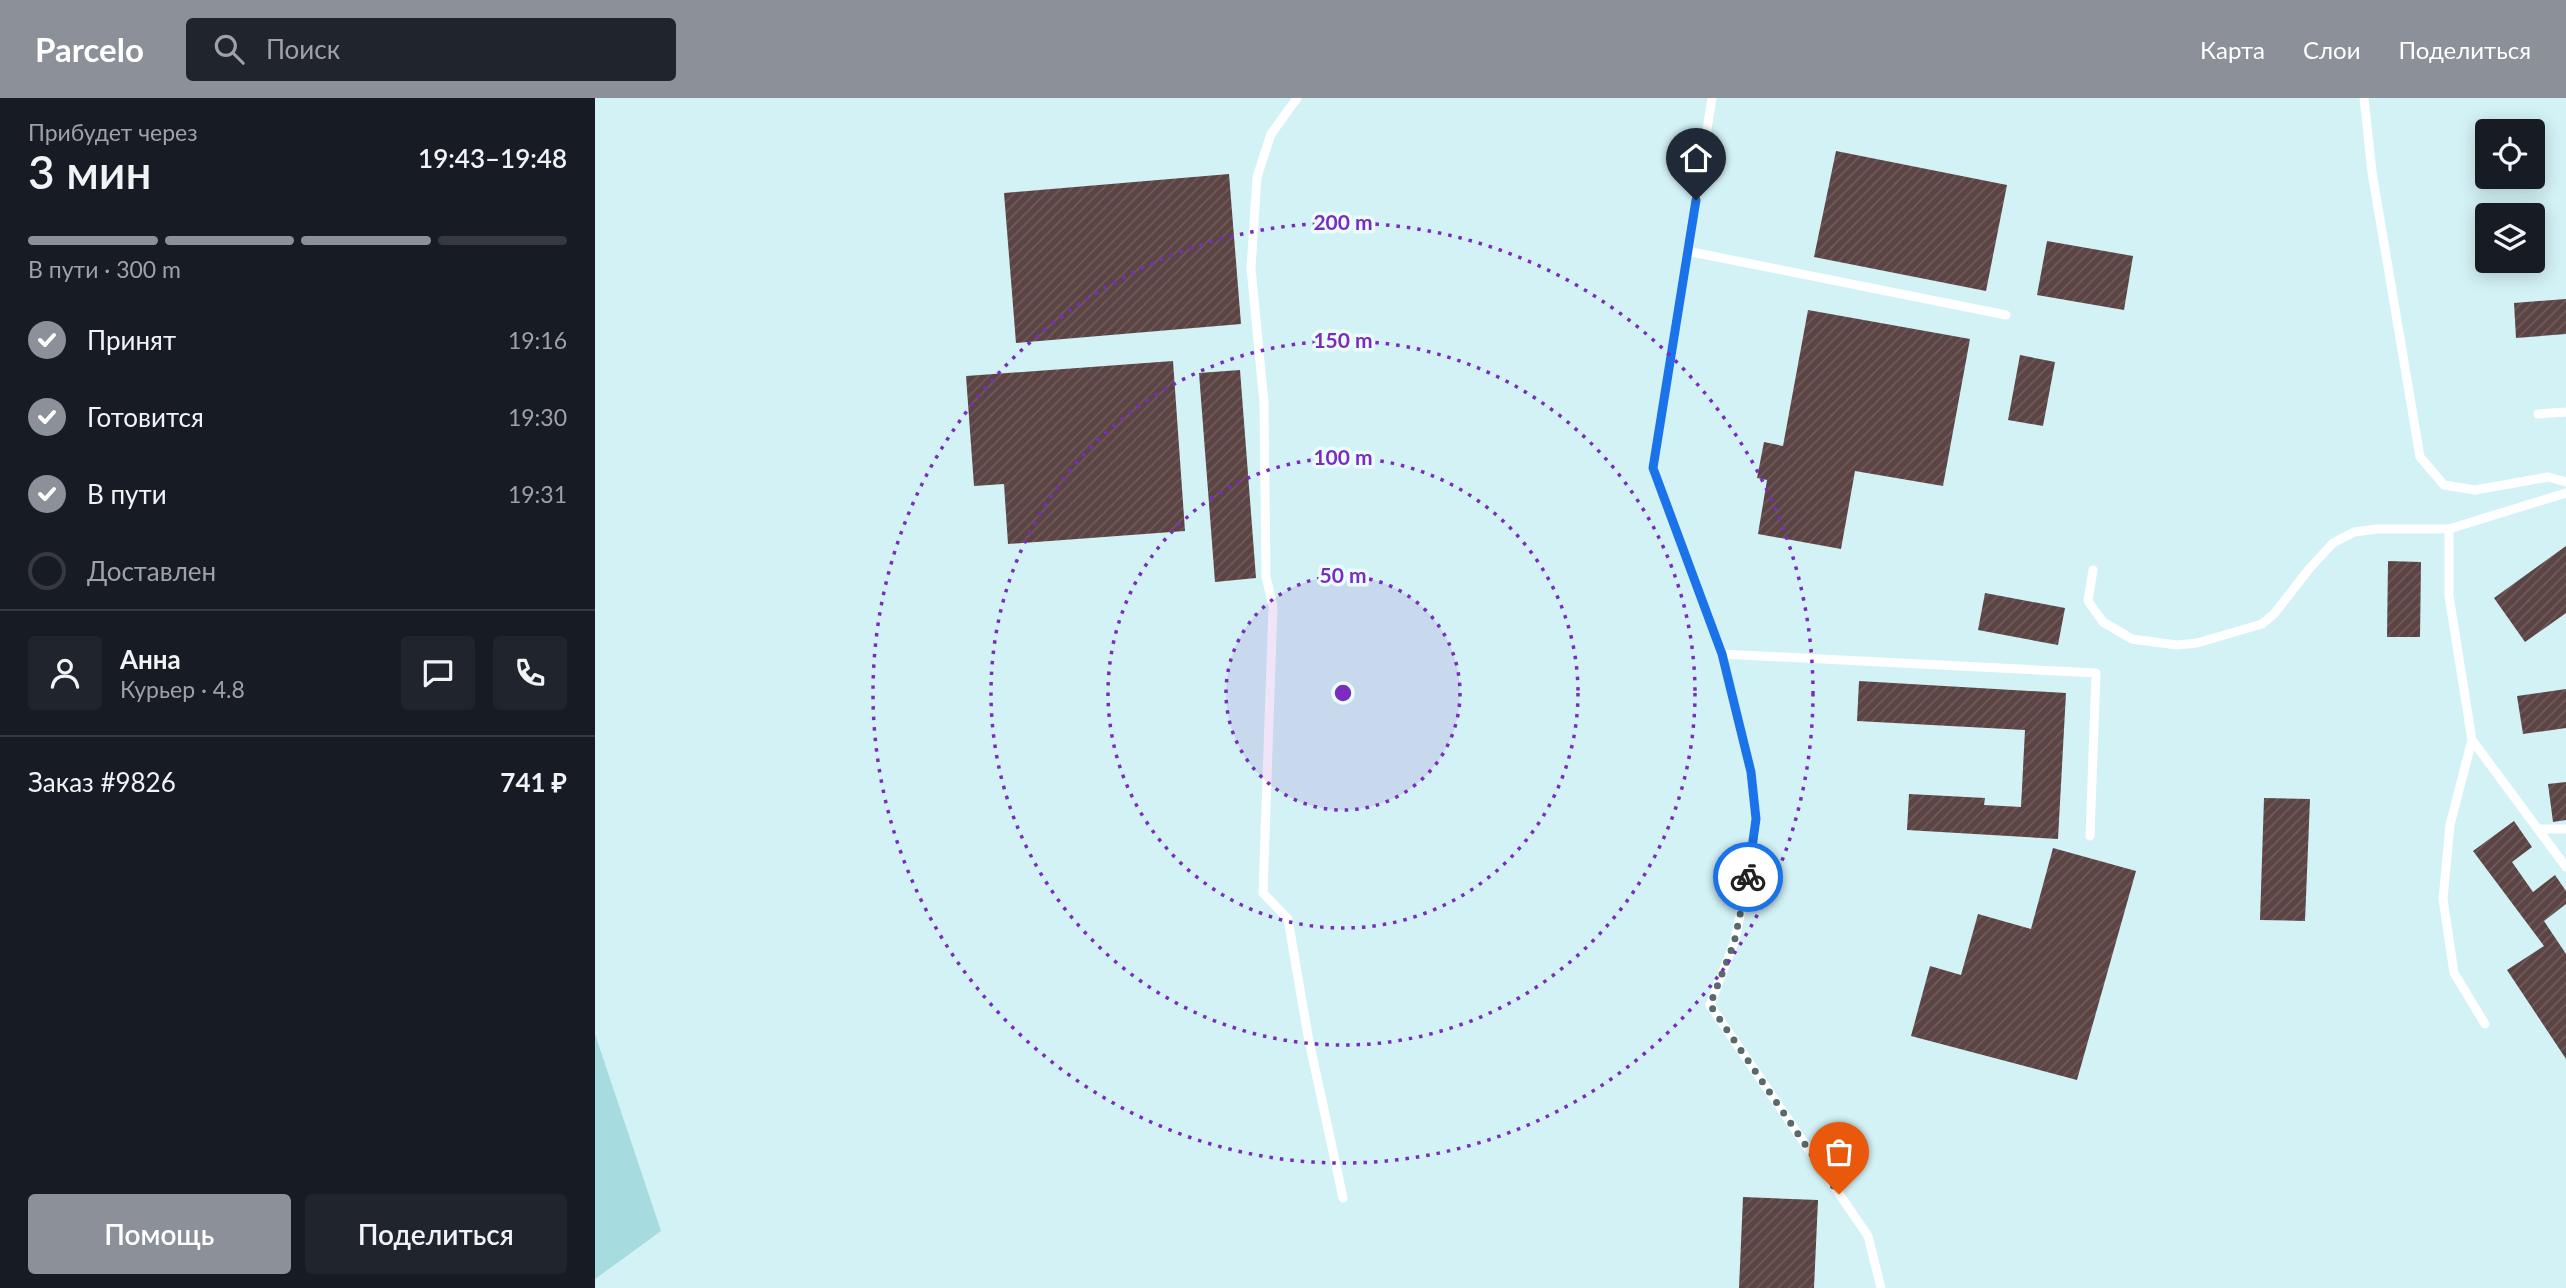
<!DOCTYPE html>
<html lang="ru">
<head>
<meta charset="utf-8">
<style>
	body { margin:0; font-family:Lato,sans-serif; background:#20242c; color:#f1f3f6; height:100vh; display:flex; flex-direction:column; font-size:26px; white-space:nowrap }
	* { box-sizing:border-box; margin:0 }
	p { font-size:23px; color:#9ea1a6 }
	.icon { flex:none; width:38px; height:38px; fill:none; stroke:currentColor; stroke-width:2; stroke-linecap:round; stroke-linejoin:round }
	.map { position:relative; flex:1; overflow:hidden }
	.sheet { display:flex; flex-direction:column; background:#171b24; width:595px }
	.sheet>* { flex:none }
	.controls { position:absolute; left:1880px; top:21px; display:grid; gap:14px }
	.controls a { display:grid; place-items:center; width:70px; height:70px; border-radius:7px; background:#171b24; box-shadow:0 4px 18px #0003; font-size:35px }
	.pin { position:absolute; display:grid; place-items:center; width:60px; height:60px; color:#fff; margin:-72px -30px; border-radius:50% 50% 50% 0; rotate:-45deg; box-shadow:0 0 7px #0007 }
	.pin .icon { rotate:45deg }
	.courier { position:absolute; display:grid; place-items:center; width:70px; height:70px; margin:-35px; border:5px solid #1a73e8; border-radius:50%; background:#fff; color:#222; box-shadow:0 2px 9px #0007 }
	.overview em { font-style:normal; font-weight:600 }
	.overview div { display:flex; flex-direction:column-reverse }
	.overview { display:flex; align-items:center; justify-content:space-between; height:119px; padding:0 28px }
	h1 { font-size:46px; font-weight:600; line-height:52px }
	.bar { display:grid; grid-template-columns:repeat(4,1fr); gap:10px 7px; align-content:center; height:84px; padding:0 28px }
	.bar i { height:9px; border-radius:5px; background:#363941 }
	.bar .active { background:#8c9099 }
	.bar p { grid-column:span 4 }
	.line { display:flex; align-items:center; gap:18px; padding:0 28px; border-top:2px solid #363941 }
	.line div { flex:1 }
	.round { display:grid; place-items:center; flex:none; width:74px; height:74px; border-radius:7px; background:#20242c }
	ol { padding:0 28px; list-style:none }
	li { display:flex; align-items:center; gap:21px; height:77px }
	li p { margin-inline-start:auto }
	li .icon { padding:7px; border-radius:50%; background:#8c9099; color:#fff; stroke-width:4 }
	li:last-child { color:#9ea1a6 }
	li i { width:38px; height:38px; border:4px solid #363941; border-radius:50% }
	.button { display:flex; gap:14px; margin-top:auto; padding:14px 28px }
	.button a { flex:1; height:80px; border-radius:7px; background:#8c9099; color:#fff; font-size:28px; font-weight:600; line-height:80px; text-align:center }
	.button a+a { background:#20242c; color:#f1f3f6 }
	header { display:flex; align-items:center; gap:42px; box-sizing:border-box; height:98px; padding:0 35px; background:#8c9099; color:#fff }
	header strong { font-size:33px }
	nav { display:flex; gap:38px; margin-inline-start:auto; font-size:24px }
	.search { width:490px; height:63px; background:#20242c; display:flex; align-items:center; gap:18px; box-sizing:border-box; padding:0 24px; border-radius:7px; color:#9ea1a6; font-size:26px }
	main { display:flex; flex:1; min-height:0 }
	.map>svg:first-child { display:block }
	.green { fill:#a6dce0 }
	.building { fill:url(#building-hatch) }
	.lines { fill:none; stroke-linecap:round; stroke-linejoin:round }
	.lane { stroke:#fff; stroke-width:9 }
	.done { stroke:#586a6b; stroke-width:7; stroke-dasharray:0 12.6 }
	.route { stroke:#1a73e8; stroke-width:9 }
	.ring { fill:none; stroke:#7b2cbf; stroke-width:3.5; stroke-dasharray:3.5 7 }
	.centre { fill:#7b2cbf; stroke:#eafdfe; stroke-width:3.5 }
	.ring-label { font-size:21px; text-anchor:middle; font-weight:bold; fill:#7b2cbf; stroke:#eafdfe; stroke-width:7; stroke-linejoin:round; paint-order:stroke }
</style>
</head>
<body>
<header>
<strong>Parcelo</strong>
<div class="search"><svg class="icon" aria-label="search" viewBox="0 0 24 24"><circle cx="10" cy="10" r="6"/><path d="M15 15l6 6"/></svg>Поиск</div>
<nav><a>Карта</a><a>Слои</a><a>Поделиться</a></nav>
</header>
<main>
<section class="sheet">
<div class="overview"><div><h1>3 мин</h1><p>Прибудет через</p></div><em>19:43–19:48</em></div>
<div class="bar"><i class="active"></i><i class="active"></i><i class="active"></i><i></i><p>В пути · 300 m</p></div>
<ol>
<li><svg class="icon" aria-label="check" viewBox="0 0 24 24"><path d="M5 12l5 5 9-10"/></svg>Принят<p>19:16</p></li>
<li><svg class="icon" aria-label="check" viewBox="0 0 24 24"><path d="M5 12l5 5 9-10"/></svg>Готовится<p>19:30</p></li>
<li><svg class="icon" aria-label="check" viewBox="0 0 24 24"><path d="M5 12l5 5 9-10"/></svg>В пути<p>19:31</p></li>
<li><i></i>Доставлен</li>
</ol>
<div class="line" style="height:126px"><a class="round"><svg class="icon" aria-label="person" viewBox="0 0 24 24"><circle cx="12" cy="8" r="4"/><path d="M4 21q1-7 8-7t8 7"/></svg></a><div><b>Анна</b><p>Курьер · 4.8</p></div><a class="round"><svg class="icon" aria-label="chat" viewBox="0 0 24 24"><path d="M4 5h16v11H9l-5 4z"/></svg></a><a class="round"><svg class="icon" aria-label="phone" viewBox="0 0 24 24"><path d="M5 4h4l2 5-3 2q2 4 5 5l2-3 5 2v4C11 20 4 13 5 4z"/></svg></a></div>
<div class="line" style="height:91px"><div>Заказ #9826</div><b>741 ₽</b></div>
<div class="button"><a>Помощь</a><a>Поделиться</a></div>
</section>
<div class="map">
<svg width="1971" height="1190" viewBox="0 0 1971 1190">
	<defs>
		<pattern id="building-hatch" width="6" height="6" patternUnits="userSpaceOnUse" patternTransform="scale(1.75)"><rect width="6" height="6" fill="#5b4443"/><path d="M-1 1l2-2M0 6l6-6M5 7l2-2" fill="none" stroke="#6e5c5b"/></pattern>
	</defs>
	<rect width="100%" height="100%" fill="#d3f2f5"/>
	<path class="green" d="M0,936l66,197 -66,48z"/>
	<path class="building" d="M1241,53l171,34 -21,106 -172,-34z
		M634,76l12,150 -225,19 -12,-150z
		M1452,143l86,15 -9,54 -87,-15z
		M1971,201v35l-50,4 -2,-35z
		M1213,212l162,29 -27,147 -88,-15 -14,78 -83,-15 9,-54 -10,-2 7,-36 19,4z
		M1425,257l35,7 -12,64 -35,-6z
		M578,263l12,170 -177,13 -4,-60 -30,2 -8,-110z
		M645,272l16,208 -41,4 -16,-209z
		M1971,448v67l-41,29 -31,-44z
		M1793,463l33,1 -1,75h-33z
		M1390,495l80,15 -7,37 -80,-15z
		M1264,583l207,12 -8,146 -151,-9 2,-36 76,4 -1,7 37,2 4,-77 -168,-9z
		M1971,591v39l-43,6 -6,-38z
		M1971,684v38l-13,2 -5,-38z
		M1669,700l46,1 -5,122 -45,-1z
		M1919,723l18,26 -20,15 21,30 22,-17 11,16v13l-22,17 22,33v105l-59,-89 37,-24 -71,-95z
		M1458,750l83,23 -59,209 -166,-44 19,-70 31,9 17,-61 53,15z
		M1148,1099l75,3 -4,88h-75z"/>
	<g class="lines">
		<path class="lane" d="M702,0l-26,36 -14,43 -6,91 13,135 2,174 7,29 -10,287 25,26 20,117 35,162
			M1117,0l-59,370 69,186 29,118 5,47 -6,52 -16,72 -24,62 158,231 13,52
			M1769,0l8,74 48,285 24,28 31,5 73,-13 18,5
			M1092,153l319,64
			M1943,316l28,-2
			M1971,395l-117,36v67l23,144 94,127
			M1498,472l-5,31 15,21 29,17 45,6 20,-2 65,-19 12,-10 35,-45 24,-26 21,-11 24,-3h71
			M1127,556l374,19 -6,163
			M1877,642l-22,85 -7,74 11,74 31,51
			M1943,731h28"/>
	</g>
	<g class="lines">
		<path class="done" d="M1153,779l-14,66 -24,62 129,189"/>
		<path class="route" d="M1101,102l-43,268 69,186 29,118 5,47 -8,58"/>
	</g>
	<circle cx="748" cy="595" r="117" fill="#7b2cbf" fill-opacity=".12"/>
	<g class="ring">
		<circle cx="748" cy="595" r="117"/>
		<circle cx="748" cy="595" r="235"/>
		<circle cx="748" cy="595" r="352"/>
		<circle cx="748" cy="595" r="470"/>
	</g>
	<circle cx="748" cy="595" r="10" class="centre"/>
	<g class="ring-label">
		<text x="748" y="132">200 m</text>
		<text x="748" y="250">150 m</text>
		<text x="748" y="367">100 m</text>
		<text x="748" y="485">50 m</text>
	</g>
</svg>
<div class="controls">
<a><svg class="icon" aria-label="locate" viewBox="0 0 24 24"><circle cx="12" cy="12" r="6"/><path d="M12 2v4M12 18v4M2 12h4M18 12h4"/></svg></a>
<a><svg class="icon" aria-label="layers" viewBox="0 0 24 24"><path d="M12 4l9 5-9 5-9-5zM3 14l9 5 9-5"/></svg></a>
</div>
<div class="pin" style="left:1244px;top:1096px;background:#ea580c"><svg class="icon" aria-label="bag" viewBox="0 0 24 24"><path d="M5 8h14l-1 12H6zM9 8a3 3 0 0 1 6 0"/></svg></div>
<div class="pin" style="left:1101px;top:102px;background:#1f2937"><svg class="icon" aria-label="home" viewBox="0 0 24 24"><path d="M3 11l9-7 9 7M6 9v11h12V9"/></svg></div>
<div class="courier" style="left:1153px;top:779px"><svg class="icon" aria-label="bike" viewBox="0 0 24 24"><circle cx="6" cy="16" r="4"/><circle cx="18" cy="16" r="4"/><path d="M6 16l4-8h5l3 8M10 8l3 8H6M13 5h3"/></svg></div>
</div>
</main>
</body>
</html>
